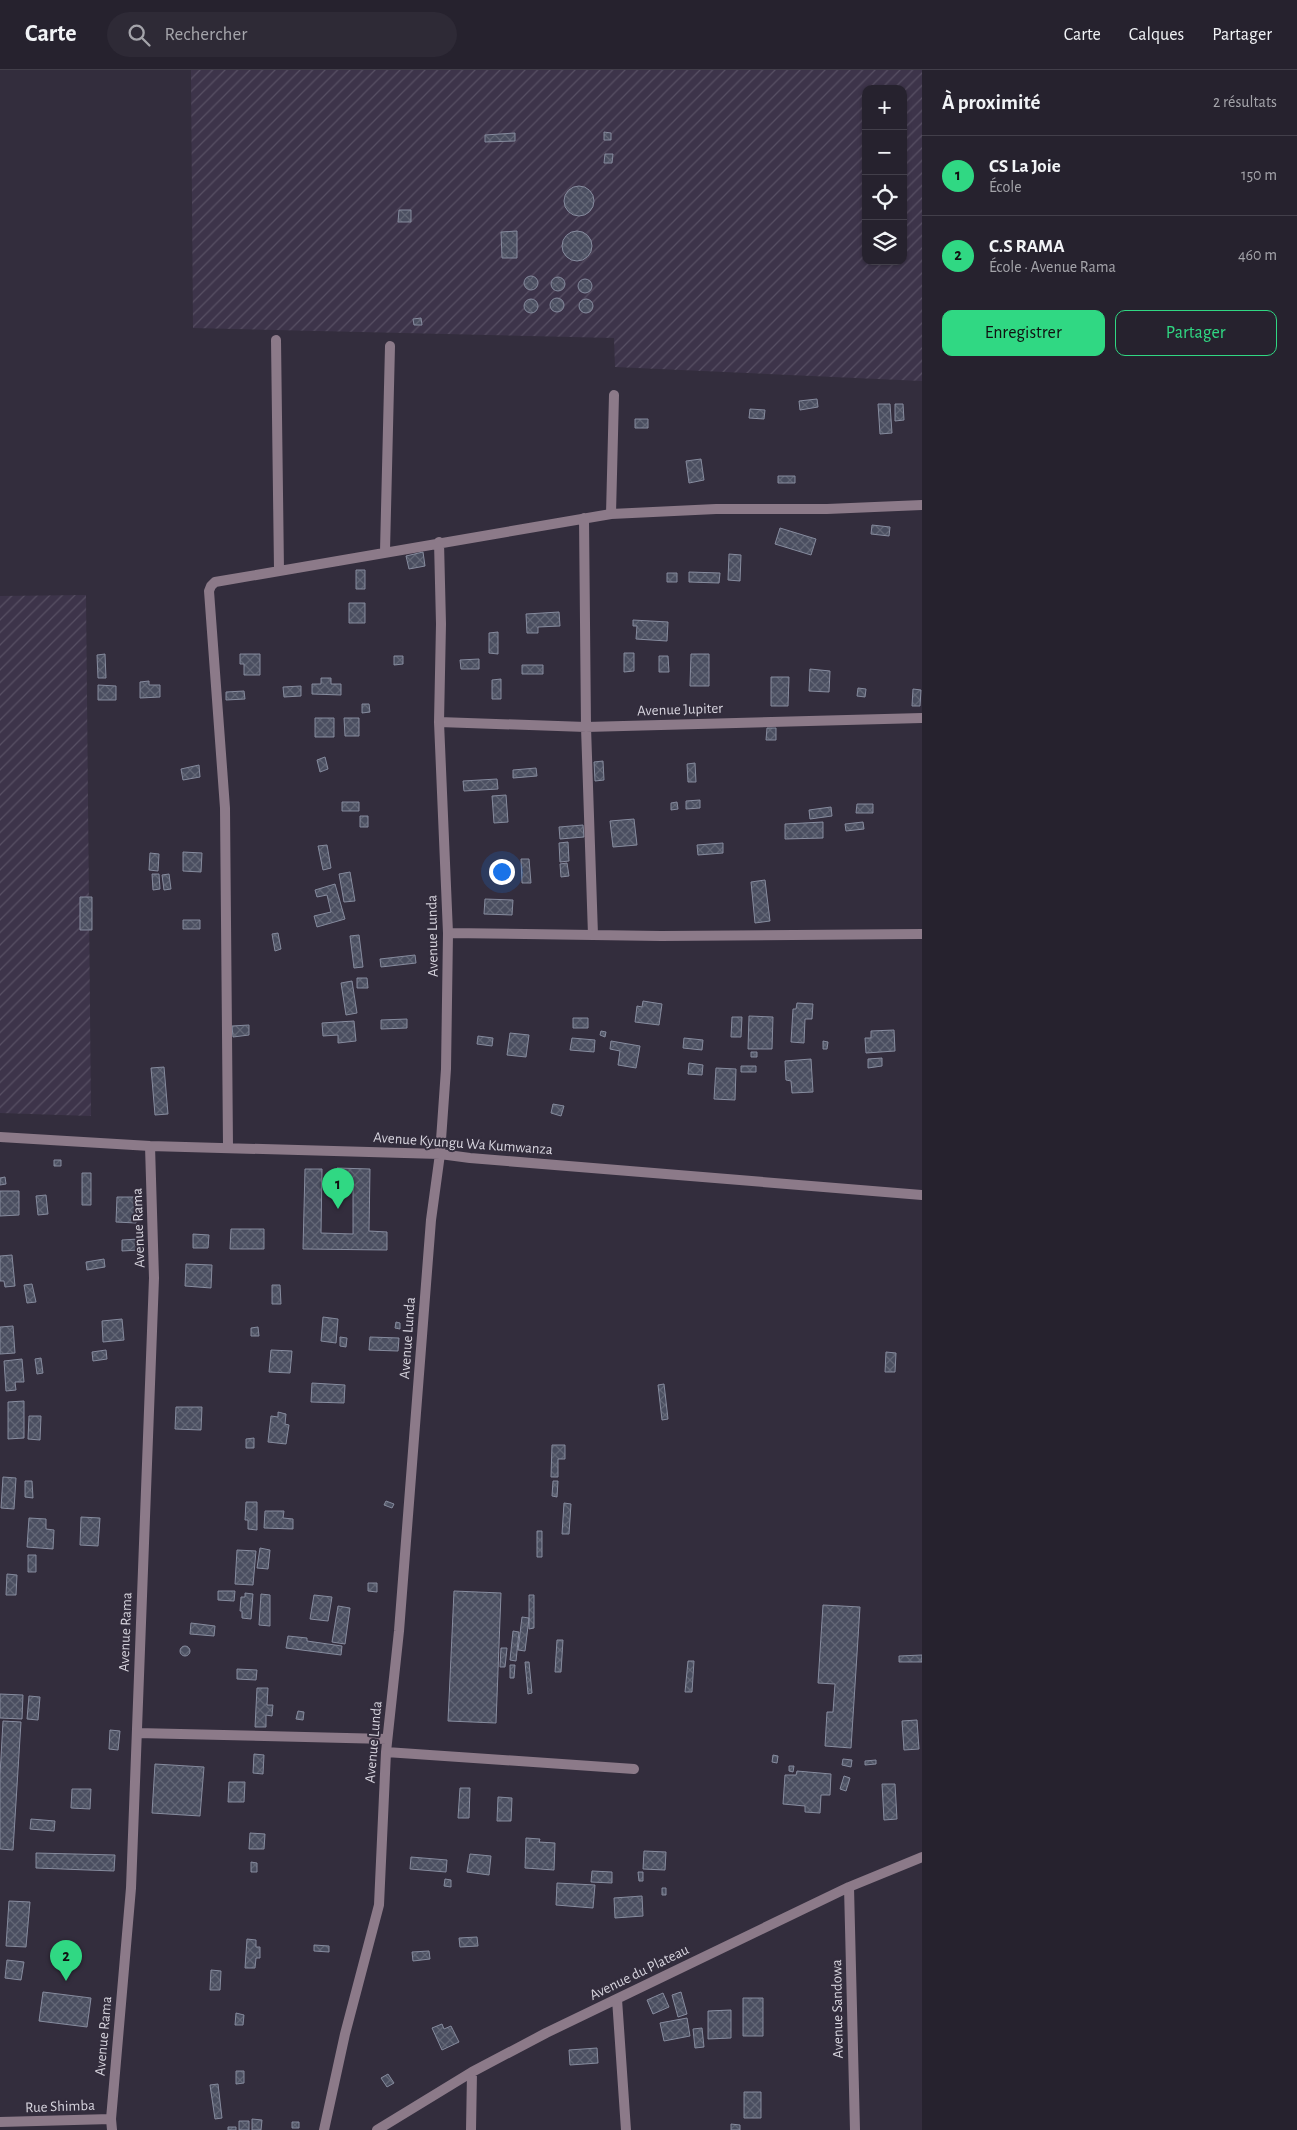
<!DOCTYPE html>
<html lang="fr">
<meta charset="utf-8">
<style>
:root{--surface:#26222e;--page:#2e2a36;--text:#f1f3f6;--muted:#a4a4aa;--line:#423f4a;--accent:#30d883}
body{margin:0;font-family:"Alegreya Sans",sans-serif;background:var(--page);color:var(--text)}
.controls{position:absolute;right:15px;top:15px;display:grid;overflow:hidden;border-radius:10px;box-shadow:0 1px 4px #0004}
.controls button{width:45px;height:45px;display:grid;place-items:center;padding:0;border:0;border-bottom:1px solid var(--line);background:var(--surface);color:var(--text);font:25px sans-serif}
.you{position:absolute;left:501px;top:801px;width:18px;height:18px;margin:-12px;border:4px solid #fff;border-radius:50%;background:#1a73e8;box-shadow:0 0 0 8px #1a73e833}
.badge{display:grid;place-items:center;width:32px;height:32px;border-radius:50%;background:var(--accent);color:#111;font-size:16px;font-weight:700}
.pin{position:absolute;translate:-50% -41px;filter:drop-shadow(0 1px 2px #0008)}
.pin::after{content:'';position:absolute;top:26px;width:18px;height:15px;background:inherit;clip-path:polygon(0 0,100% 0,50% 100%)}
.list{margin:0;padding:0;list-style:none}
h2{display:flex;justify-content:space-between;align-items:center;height:65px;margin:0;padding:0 20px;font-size:21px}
h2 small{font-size:16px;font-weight:400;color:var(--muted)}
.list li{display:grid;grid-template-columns:32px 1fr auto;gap:15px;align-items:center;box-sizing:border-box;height:80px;padding:0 20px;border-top:1px solid var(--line)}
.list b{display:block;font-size:19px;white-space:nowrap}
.list p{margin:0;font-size:16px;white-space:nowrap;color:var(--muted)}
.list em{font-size:16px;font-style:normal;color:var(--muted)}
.actions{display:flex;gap:10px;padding:15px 20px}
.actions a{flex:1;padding:11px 0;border:1px solid var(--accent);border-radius:10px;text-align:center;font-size:18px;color:var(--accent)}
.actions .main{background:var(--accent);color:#111}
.icon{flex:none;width:28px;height:28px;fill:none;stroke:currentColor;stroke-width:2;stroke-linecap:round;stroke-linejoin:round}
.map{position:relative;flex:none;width:922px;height:2060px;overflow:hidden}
header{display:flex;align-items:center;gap:30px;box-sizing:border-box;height:70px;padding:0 25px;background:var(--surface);border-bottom:1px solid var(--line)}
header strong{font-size:24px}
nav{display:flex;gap:28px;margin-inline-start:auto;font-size:18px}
.search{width:350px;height:45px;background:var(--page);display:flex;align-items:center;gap:12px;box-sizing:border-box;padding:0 18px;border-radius:28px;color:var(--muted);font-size:19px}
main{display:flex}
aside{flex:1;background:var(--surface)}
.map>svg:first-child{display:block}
.industrial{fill:url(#industrial-furrows);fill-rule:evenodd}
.building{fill:url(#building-cross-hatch);stroke:#868b9e}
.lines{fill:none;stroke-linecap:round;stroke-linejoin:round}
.street{stroke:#8c7a89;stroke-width:10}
.labels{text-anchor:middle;stroke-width:4;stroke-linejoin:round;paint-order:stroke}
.street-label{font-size:15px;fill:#d7d4de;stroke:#332d3d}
</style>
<header>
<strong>Carte</strong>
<div class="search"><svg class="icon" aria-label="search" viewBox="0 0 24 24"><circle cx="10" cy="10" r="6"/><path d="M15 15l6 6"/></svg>Rechercher</div>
<nav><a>Carte</a><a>Calques</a><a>Partager</a></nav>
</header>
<main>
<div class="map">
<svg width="922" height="2060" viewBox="0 0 922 2060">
<defs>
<pattern id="industrial-furrows" width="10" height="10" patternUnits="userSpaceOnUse" patternTransform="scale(1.25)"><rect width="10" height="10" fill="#3d344a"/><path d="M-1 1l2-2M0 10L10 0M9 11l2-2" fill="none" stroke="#585064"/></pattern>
<pattern id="building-cross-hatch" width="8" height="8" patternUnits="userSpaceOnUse" patternTransform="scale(1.25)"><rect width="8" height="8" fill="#4a4e60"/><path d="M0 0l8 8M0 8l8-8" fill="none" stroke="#636776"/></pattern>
</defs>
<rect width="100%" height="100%" fill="#332d3d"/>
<path class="industrial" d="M191 0H922V311L615 297 614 268 193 258ZM866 19H903V191H866Z
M86 525 91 1046 0 1043V526Z"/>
<path class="building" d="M604 62 611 63V70H604Z
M515 63V71L485 72V65Z
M605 84H613L612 93H604Z
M564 131a15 15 0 1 1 30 0a15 15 0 1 1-30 0Z
M399 140H411V152H398Z
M562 176a15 15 0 1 1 30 0a15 15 0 1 1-30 0Z
M517 161V188H502L501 162Z
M524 213a7 7 0 1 1 14 0a7 7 0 1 1-14 0Z
M551 214a7 7 0 1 1 14 0a7 7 0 1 1-14 0Z
M578 216a7 7 0 1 1 14 0a7 7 0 1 1-14 0Z
M550 235a7 7 0 1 1 14 0a7 7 0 1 1-14 0Z
M579 236a7 7 0 1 1 14 0a7 7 0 1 1-14 0Z
M524 236a7 7 0 1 1 14 0a7 7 0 1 1-14 0Z
M421 248 422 255H414L413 249Z
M817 329 818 337 800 340 799 331Z
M878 334H890L892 363 880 364Z
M895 334H903L904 350 895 351Z
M750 339 765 340 764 349 749 348Z
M635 349H648V358H635Z
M701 389 704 410 689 413 686 391Z
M778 406H795V413H778Z
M872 455 890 457 889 466 871 464Z
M780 458 816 469 811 485 775 474Z
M423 482 425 496 409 499 406 486Z
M729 484 741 485 740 511 728 510Z
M356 500H365V519H356Z
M689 502 720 503 719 513 689 512Z
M667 503H677V512H667Z
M349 533H365V553H349Z
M559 542 560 556 538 557V563H527L526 544Z
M633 550 668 552 667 571 636 569 637 556H633Z
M498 562V584L489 583V563Z
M624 583H634V601L624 602Z
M105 584 106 608H98L97 585Z
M240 584H260V605H244V594H240Z
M691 584H709V616H690Z
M394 586H403V594L394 595Z
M659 586H668L669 602H659Z
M479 589V599H461L460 590Z
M522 595H543V604H522Z
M810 599 830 601 829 622 809 621Z
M771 607H789L788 636H771Z
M321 608H331V614H341V625L312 624V614H321Z
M501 609V629H492V610Z
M149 611V615H160V627L140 628V612Z
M98 615 116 616V630H98Z
M301 616V626L284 627 283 617Z
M858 618 866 619 865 627 857 626Z
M913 619 921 620 920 636H912Z
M244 621 245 629 226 630V622Z
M362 634H369L370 642 362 643Z
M315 648H334V667H315Z
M344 648H359V666H345Z
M767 658H776V670H766Z
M325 687 328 699 320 702 317 690Z
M603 691 604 710 595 711 594 692Z
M695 693 696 712H688L687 694Z
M199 695 200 707 183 710 181 699Z
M536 698 537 706 513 708V700Z
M497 709 498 719 464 721 463 711Z
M506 725 508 752 494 753 492 726Z
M700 730V738L686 739V731Z
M342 732H359V741H342Z
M677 732 678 739 671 740V733Z
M857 734H873V743H856Z
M831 737 832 746 810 749 809 740Z
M360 746H368V757H360Z
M634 749 637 775 613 777 610 751Z
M823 752V768L785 769V754Z
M863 752 864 759 846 761 845 754Z
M583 755 584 767 560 769 559 757Z
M568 772 569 791 560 792 559 773Z
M723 773V783L698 785 697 775Z
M327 775 331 798 323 800 318 776Z
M183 782 202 783 201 802 183 801Z
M150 783 159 784 158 801 149 800Z
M521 789H529L531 813H522Z
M567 793 569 806 561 807 560 794Z
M350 802 355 831 344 832 339 804Z
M152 804H159L160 819 153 820Z
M169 804 171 819 164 820 162 805Z
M765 810 770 851 755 853 751 812Z
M335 814 345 849 317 857 314 846 331 842 327 825 317 827 315 820Z
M80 827H92V860H80Z
M485 829 513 830 512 845 484 844Z
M183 850H200V859H183Z
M278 863 281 879 275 881 272 864Z
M359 865 363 897 354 898 350 866Z
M415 885 416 893 381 897 380 889Z
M357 908H367L368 918H357Z
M352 911 357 943 346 945 341 913Z
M643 931 662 934 659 955 635 952 637 936 642 937Z
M797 933 813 934 812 949H805L804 973 791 972 793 939H796Z
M749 946 773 947 772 979H748Z
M732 947H742L741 967H731Z
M573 948H588V958H573Z
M407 949V958L381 959V950Z
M354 951 356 971 338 973V965L323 966 322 953Z
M249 955V965L233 967 232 956Z
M894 960 895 981 866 983 865 968H871V961Z
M601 961 606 962 605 967 600 965Z
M510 963 529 965 526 987 507 985Z
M478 966 493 968 492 976 477 974Z
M572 968 595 970 594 982 570 980Z
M684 968 703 970 702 980 683 978Z
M611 971 640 976 636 998 618 995 620 981 610 979Z
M823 971 828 972 827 979H823Z
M751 982H757V987H751Z
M882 988V996L868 998V989Z
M811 989 813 1022 792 1023 791 1011 786 1010 785 991Z
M689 993 703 995 702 1005 688 1004Z
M741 996H756V1002H741Z
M164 997 168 1044 155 1045 151 998Z
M716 998 736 999 735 1030 714 1029Z
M553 1034 564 1036 561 1046 551 1043Z
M54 1090H61V1096H54Z
M337 1098 370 1099 369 1161 387 1162V1180L303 1179 305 1099H322L321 1163 353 1164V1116H336Z
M82 1103H91V1135H82Z
M5 1107 6 1114 0 1115V1108Z
M0 1121H19V1145L0 1146Z
M46 1125 48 1144 38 1145 36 1126Z
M117 1127H136V1153L116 1152Z
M231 1159H264V1179H230Z
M193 1164 209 1165 208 1178H193Z
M139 1169 140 1180 122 1181V1170Z
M12 1185 15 1216 5 1217 4 1211H0V1186Z
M104 1189 105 1197 87 1200 86 1192Z
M186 1194 212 1195 211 1218 185 1216Z
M32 1214 36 1232 27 1233 24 1215Z
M272 1215H280L281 1234H272Z
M323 1247 338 1249 336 1273 321 1271Z
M122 1249 124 1270 103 1272 102 1251Z
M396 1252 400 1253V1259L395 1258Z
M13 1256 15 1283 0 1284V1257Z
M258 1257 259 1266H251V1258Z
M340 1267 347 1268 346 1277 340 1276Z
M370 1267 399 1268 398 1281 369 1280Z
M106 1280 107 1289 93 1291 92 1282Z
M271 1280 292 1281 290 1303 269 1302Z
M886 1282 896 1283 895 1302H885Z
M41 1288 43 1303 37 1304 35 1289Z
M22 1289 24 1312H15L16 1320 6 1321 4 1291Z
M312 1313 345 1315 344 1333 311 1332Z
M664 1314 668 1349 662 1350 658 1315Z
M24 1331V1368L8 1369V1332Z
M176 1337H202L201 1360 175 1359Z
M278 1342 286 1344 285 1354 289 1355 286 1374 268 1372 271 1346 278 1347Z
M29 1346H41L40 1370 28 1369Z
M254 1368V1378H246V1369Z
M552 1375H565V1389H558V1407H551Z
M3 1407 16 1408 14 1439 1 1438Z
M25 1411H32L33 1428 25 1427Z
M553 1411H558L557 1427 552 1426Z
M386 1431 394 1434 392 1438 384 1435Z
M246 1432H257V1460L248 1459V1450H245Z
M564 1433 571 1434 569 1464H562Z
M265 1441H284L283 1448 293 1449V1459L264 1458Z
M81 1447 100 1448 98 1476 80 1475Z
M29 1448 46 1449V1459L54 1460 53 1479 27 1477Z
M537 1461H542V1487H537Z
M260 1478 270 1480 268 1499 257 1498Z
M237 1480 256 1481 253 1515 235 1514Z
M28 1485H36V1502H28Z
M7 1504 17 1505 16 1525H6Z
M368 1513H377V1522L368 1521Z
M218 1521H235L234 1531 218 1530Z
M454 1521 501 1523 496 1653 448 1651Z
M245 1523 253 1524 251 1549 242 1548V1541H240L241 1527H245Z
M261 1524 270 1525V1556L259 1555Z
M314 1525 332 1527 328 1551 310 1549Z
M529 1525H534V1558L529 1559Z
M823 1535 860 1537 851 1678 825 1676 827 1642H833L835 1614 818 1613Z
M338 1536 350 1538 345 1574 332 1572Z
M522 1547 529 1548 525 1581 518 1580Z
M191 1553 215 1556 214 1566 190 1564Z
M513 1561 519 1562 516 1591 510 1590Z
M288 1566 307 1568V1571L342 1576 341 1585 286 1578Z
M557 1570H563L561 1602H555Z
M180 1581a5 5 0 1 1 10 0a5 5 0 1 1-10 0Z
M501 1578H507L505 1597H500Z
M922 1585V1592H899V1586Z
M688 1591H694L692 1622H685Z
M525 1592H529L532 1623 528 1624Z
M510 1595H515L514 1608H510Z
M237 1599 257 1600 256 1610 237 1609Z
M257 1618H268L267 1635H273L272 1646 266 1645V1657H255Z
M0 1624 23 1625 22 1649 0 1648Z
M29 1626 40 1627 38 1650 27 1649Z
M298 1641 304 1642 303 1650 296 1649Z
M917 1650 919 1679 904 1680 902 1651Z
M3 1651 21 1652 13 1780 0 1779V1705Z
M110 1660 120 1661 118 1680 109 1679Z
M254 1684 264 1685 263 1704 253 1703Z
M773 1685 778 1686 777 1693 772 1692Z
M843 1689 852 1690 851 1697 842 1695Z
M876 1690V1694L865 1695V1691Z
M155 1694 204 1697 200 1746 152 1743Z
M789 1696H794L793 1702 789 1701Z
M797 1701 831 1704 830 1725H821L820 1743 805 1742V1736L783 1734 785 1705H796Z
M844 1706 850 1708 846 1721 840 1719Z
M229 1712H245L244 1732H228Z
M882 1714H895L897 1749 884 1750Z
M460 1718H470L469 1748H458Z
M72 1719H91L90 1739 71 1738Z
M498 1727 512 1728 511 1751H497Z
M31 1749 55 1751 54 1761 30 1759Z
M250 1763 265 1764 264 1779H249Z
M526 1768 540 1769 539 1772 555 1773 554 1800 525 1798Z
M644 1781 666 1782 665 1800 643 1799Z
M36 1783 115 1785 114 1801 36 1798Z
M470 1784 491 1786 489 1805 467 1802Z
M411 1787 447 1790 446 1802 410 1799Z
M251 1792 257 1793V1802H251Z
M592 1801 612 1802V1813L591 1812Z
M638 1802H643V1811H639Z
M445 1809 451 1810V1817L444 1816Z
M557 1813 595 1815 593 1838 556 1835Z
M662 1818H666V1825H662Z
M642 1826 643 1846 615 1848 614 1828Z
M9 1831 30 1832 26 1877 6 1876Z
M477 1867 478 1876 460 1877 459 1868Z
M247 1869 256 1870V1877H260V1888H256L255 1898H245Z
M314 1875 329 1876V1882L314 1881Z
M429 1881 430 1889 413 1891 412 1882Z
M7 1890 24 1892 21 1910 5 1908Z
M211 1900 221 1901 220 1920H210Z
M43 1922 91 1928 87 1957 39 1951Z
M681 1922 687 1944 678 1947 672 1925Z
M663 1923 669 1937 653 1944 647 1930Z
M743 1928H763V1966H743Z
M731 1940V1968L708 1969V1941Z
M236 1943 244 1945 243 1955H235Z
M687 1948 690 1966 664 1971 660 1953Z
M442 1954 444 1959 451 1956 459 1972 442 1980 432 1958Z
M702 1958 704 1977 695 1978 693 1959Z
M597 1978 598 1993 570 1995 569 1980Z
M236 2001H244V2013L236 2014Z
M388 2004 394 2013 387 2017 381 2008Z
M218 2014 222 2048 215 2049 210 2015Z
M744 2022H761V2048H744Z
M252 2049 262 2050 261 2060H252Z
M239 2051H249V2060H239Z
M292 2052H299V2058H292Z
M731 2054 740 2055V2060H731Z
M228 2057H236V2060H228Z"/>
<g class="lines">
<path class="street" d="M276 270 279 500
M611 444 614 325
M584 448 586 657 593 865
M385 481 390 276
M439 652 586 657 922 648
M448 863 661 866 922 864
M0 1067 150 1076 440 1084 470 1088 922 1125
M228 1076 225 738 209 521 211 516 215 512 611 444 716 439H827L922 435
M137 1663 387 1669
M386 1682 634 1699
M849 1817 855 2060
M617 1929 626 2060
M111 2049 131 1818 154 1208 150 1076
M0 2052 111 2049 112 2060
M324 2060 345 1964 379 1835 386 1682 399 1561 431 1150 440 1084 446 999 448 863 439 652 441 554 439 472
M377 2060 472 2002 546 1963 849 1817 922 1787
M471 2060 472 2002"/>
</g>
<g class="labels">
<g class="street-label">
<text transform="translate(680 639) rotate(-2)" y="5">Avenue Jupiter</text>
<text transform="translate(432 866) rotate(-91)" y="5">Avenue Lunda</text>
<text transform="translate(463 1073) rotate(4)" y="5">Avenue Kyungu Wa Kumwanza</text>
<text transform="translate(138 1158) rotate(-92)" y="5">Avenue Rama</text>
<text transform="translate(407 1268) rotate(-86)" y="5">Avenue Lunda</text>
<text transform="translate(125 1562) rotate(-88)" y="5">Avenue Rama</text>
<text transform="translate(373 1672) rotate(-85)" y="5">Avenue Lunda</text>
<text transform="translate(639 1902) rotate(-26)" y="5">Avenue du Plateau</text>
<text transform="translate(837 1939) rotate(-91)" y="5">Avenue Sandowa</text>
<text transform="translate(103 1966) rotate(-85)" y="5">Avenue Rama</text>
<text transform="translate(60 2036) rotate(-2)" y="5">Rue Shimba</text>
</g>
</g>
</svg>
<div class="controls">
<button>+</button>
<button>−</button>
<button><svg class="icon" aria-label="locate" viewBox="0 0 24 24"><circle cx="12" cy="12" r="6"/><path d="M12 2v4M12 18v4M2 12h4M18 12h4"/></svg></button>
<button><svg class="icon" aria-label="layers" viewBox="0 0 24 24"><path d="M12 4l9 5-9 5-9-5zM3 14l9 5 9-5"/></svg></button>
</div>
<div class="you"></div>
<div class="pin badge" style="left:338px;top:1139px">1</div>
<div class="pin badge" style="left:66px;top:1911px">2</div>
</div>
<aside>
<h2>À proximité<small>2 résultats</small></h2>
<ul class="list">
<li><span class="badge">1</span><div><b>CS La Joie</b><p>École</p></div><em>150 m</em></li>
<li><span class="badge">2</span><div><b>C.S RAMA</b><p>École · Avenue Rama</p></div><em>460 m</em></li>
</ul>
<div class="actions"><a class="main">Enregistrer</a><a>Partager</a></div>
</aside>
</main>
